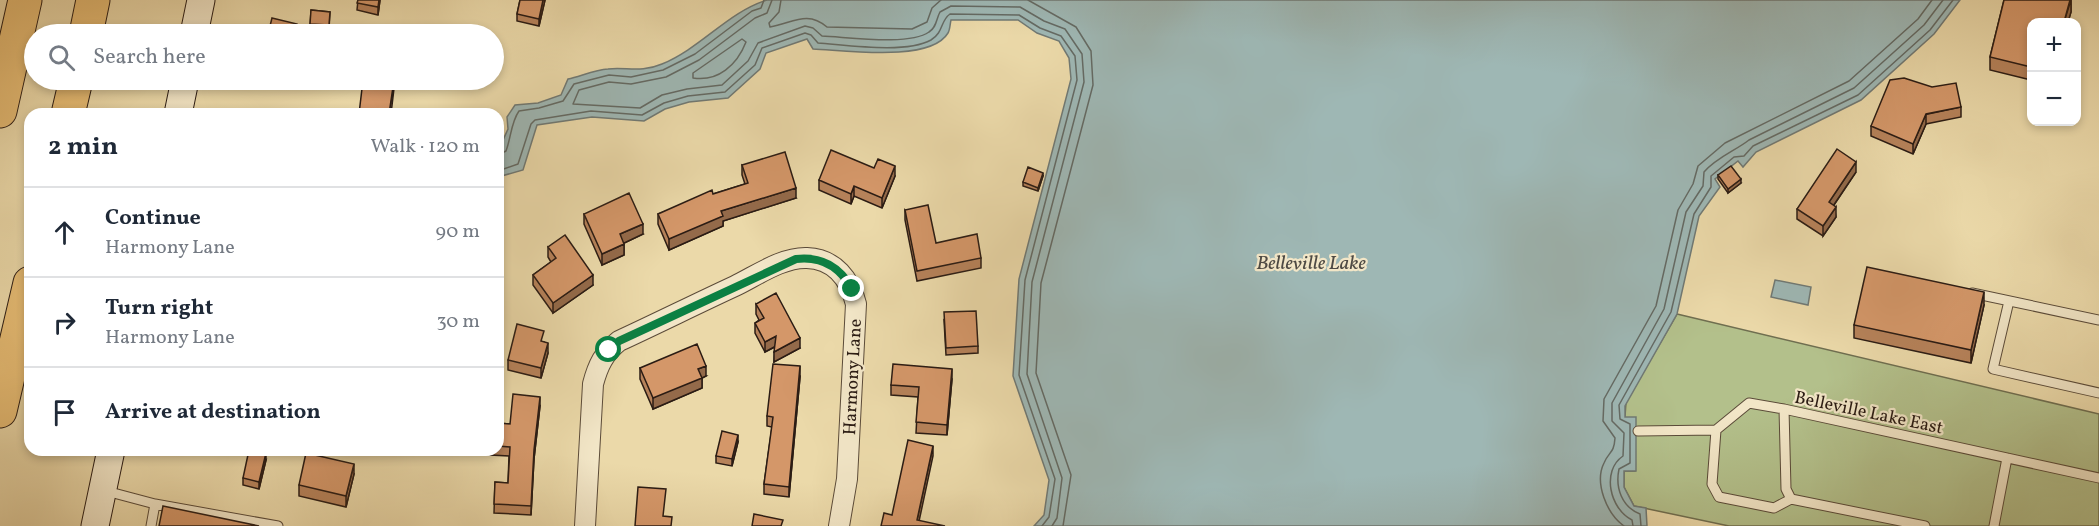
<!DOCTYPE html>
<meta charset="utf-8">
<style>
:root{--surface:#fff;--page:#f2f2f3;--text:#1f2937;--muted:#747a83;--line:#e0e1e3}
body{margin:0;font-family:Vollkorn,serif;background:var(--page);color:var(--text)}
.controls{position:absolute;right:18px;top:18px;display:grid;overflow:hidden;border-radius:12px;box-shadow:0 3px 9px #0003}
.controls button{width:54px;height:54px;display:grid;place-items:center;padding:0;border:0;border-bottom:2px solid var(--line);background:var(--surface);color:var(--text);font:30px sans-serif}
.stop{position:absolute;width:18px;height:18px;margin:-14px;border:4px solid #0b8043;border-radius:50%;background:#fff}
.stop.end{background:#0b8043;border-color:#fff;box-shadow:0 2px 6px #0008}
.list{margin:0;padding:0;list-style:none}
h2{display:flex;justify-content:space-between;align-items:center;height:78px;margin:0;padding:0 24px;font-size:26px}
h2 small{font-size:20px;font-weight:400;color:var(--muted)}
.list li{display:grid;grid-template-columns:39px 1fr auto;gap:18px;align-items:center;box-sizing:border-box;height:90px;padding:0 24px;border-top:2px solid var(--line)}
.list b{display:block;font-size:22px;white-space:nowrap}
.list p{margin:0;font-size:20px;white-space:nowrap;color:var(--muted)}
.list em{font-size:20px;font-style:normal;color:var(--muted)}
.icon{flex:none;width:33px;height:33px;fill:none;stroke:currentColor;stroke-width:2;stroke-linecap:round;stroke-linejoin:round}
.map{position:relative;flex:none;width:2099px;height:526px;overflow:hidden}
.search{position:absolute;background:var(--surface);box-shadow:0 3px 9px #0003;left:24px;top:24px;width:480px;height:66px;display:flex;align-items:center;gap:15px;box-sizing:border-box;padding:0 21px;border-radius:33px;color:var(--muted);font-size:22px}
.panel{position:absolute;background:var(--surface);box-shadow:0 3px 9px #0003;left:24px;top:108px;width:480px;height:348px;border-radius:18px}
.map>svg:first-child{display:block}
.green{fill:#b3c08b;stroke:#6f6e50;stroke-width:1.5}
.water{fill:#9eb7b4;stroke:#707974;stroke-width:1.5}
.lines{fill:none;stroke-linecap:round;stroke-linejoin:round}
.shore{stroke:#646a64;stroke-width:1.5}
.lane-casing{stroke:#5b4b39;stroke-width:11}
.street-casing{stroke:#5b4b39;stroke-width:22}
.secondary-casing{stroke:#2b1c14;stroke-width:29}
.highway-casing{stroke:#2b1c14;stroke-width:35}
.lane{stroke:#f2e6c7;stroke-width:9}
.street{stroke:#f2e6c7;stroke-width:20}
.secondary{stroke:#f2e6c7;stroke-width:27}
.highway{stroke:#e6bc74;stroke-width:33}
.wall{fill:#b6825a;stroke:#2b1c14;stroke-width:1.5}
.shaded-wall{fill:#946a4a;stroke:#2b1c14;stroke-width:1.5}
.building{fill:#d49769;stroke:#2b1c14;stroke-width:1.5}
.route{stroke:#0b8043;stroke-width:8}
.labels{text-anchor:middle;stroke-width:4.5;stroke-linejoin:round;paint-order:stroke}
.street-label{font-size:18px;fill:#2b1c14;stroke:#f2e6c7}
.water-label{font-size:20px;font-style:italic;fill:#4e4a44;stroke:#f2e6c7}
</style>
<div class="map">
<svg width="2099" height="526" viewBox="0 0 2099 526">
<rect width="100%" height="100%" fill="#ebd9a9"/>
<filter id="stains"><feTurbulence type="fractalNoise" baseFrequency=".00333" numOctaves="4"/><feColorMatrix values="0 0 0 0 .2 0 0 0 0 .09 0 0 0 0 .02 0 0 0 .5 -.17"/></filter>
<radialGradient id="worn" r=".72"><stop offset=".6" stop-color="#630" stop-opacity="0"/><stop offset="1" stop-color="#630" stop-opacity=".3"/></radialGradient>
<path class="green" d="M1677 314 2099 414V526H1729L1634 506 1624 487V471H1635L1625 417 1626 402Z"/>
<path class="water" d="M767 0H1960L1934 34 1861 100 1756 152 1743 167 1738 161 1715 179 1720 187 1699 216 1677 314 1625 406V417H1636V471H1624V487L1634 506 1646 508 1647 526H1034L1044 515 1049 480 1013 376 1019 279 1071 79 1069 58 1059 41 1037 33 1018 20H951C950 24 950 30 948 33 930 63 843 50 813 49L807 39 766 53 760 69 728 98 689 102 665 109 644 121 592 117 537 125 523 170 498 177V151L508 129 507 117 515 105 538 103 561 95 568 79C581 76 595 70 608 69 627 67 641 73 662 64 701 48 728 12 767 0Z
M1775 280 1811 287 1808 305 1771 297Z"/>
<g class="lines">
<path class="shore" d="M772 0 767 13 755 18 699 60 666 77 631 84 609 82 579 90 573 104 640 108 662 95 687 89 722 85 748 61 758 43 805 26 813 28 822 36C848 37 909 46 929 32 937 27 936 19 940 12L951 6 1020 7 1044 21 1065 29 1082 54 1084 82 1032 282 1027 374 1062 478 1057 518 1052 526
M781 0 779 12 769 23 770 27C793 23 807 10 827 27L912 29 927 22 932 8 941 0
M1028 0 1076 27 1091 51 1093 85 1041 283 1036 373 1071 475 1063 526
M742 39 746 42C737 65 718 82 693 78V73Z
M498 155 506 151C511 138 511 122 519 111L539 108 563 101 574 84 609 75 631 77 663 70 695 54 752 11 761 8 764 0
M498 171 518 164 531 124 535 120 591 111 642 115 664 103 688 96 725 92 755 65 762 48 805 33 811 35 818 43C847 45 906 54 931 40 944 32 940 21 950 14L1019 15 1040 28 1061 36 1075 56 1077 80 1025 280 1019 375 1055 479 1049 517 1042 526
M1624 526C1607 514 1594 483 1604 463 1609 451 1614 454 1615 438L1603 421 1604 399 1656 306 1678 210 1693 184 1698 166 1725 143 1849 81 1918 19 1932 0
M1633 526 1632 520C1610 509 1601 471 1623 456L1624 433 1612 421V403L1664 309 1686 212 1703 186 1704 172C1717 157 1735 151 1749 140L1854 88 1924 25 1943 0
M1641 526 1640 514C1622 507 1615 488 1619 469L1630 463V424L1620 419 1619 405 1671 312 1694 214 1711 187V176L1734 157 1744 156 1753 146 1858 95 1930 30 1953 0"/>
<defs>
<path id="lane" d="M1972 293 2099 320
M2009 301 1993 369 2099 393
M1784 409 1749 403 1716 430 1712 484 1719 497 1774 508 1791 499
M1638 431 1716 430
M106 491 155 504 151 526
M155 504 278 526
M1925 526 1791 499 1786 489 1784 409 2099 478
M1994 526 2007 458"/>
<path id="street" d="M585 526 593 384C598 365 604 353 619 341 658 323 696 304 735 286 756 276 782 257 807 258 835 259 850 280 856 304L847 479 839 526"/>
<path id="secondary" d="M194 34 201 0
M178 114 185 80
M95 526 111 450"/>
<path id="highway" d="M86 34 93 0
M0 111 25 0
M68 114 76 80
M0 411 30 283"/>
</defs>
<use href="#lane" class="lane-casing"/>
<use href="#street" class="street-casing"/>
<use href="#secondary" class="secondary-casing"/>
<use href="#highway" class="highway-casing"/>
<use href="#lane" class="lane"/>
<use href="#street" class="street"/>
<use href="#secondary" class="secondary"/>
<use href="#highway" class="highway"/>
</g>
<path class="wall" d="M358 0H380L378 15 357 10Z
M520 0H545L539 26 517 21V14Z
M2004 0H2071V12L2068 22H2031V80L1990 70V57Z
M311 10 330 12 329 29 310 27Z
M1961 107V117L1926 124 1913 154 1871 136V126Z
M742 165 796 198 723 221V226L669 250 658 224V214L713 194 745 184 742 175Z
M1856 172 1834 205 1836 217 1823 236 1797 219V209Z
M1718 175 1741 183 1728 193 1718 179Z
M895 176 882 208 854 196 851 204 819 190V180Z
M1043 176 1038 191 1023 186V182Z
M905 210 936 243 981 258V268L917 281 905 220Z
M584 214 643 234 624 243V255L602 265 584 224Z
M548 247 593 285 553 313 533 285V275L551 262 548 257Z
M756 304 800 348 774 362 775 347 765 352 755 333V323L759 320 756 314Z
M1984 305 1971 363 1854 338V325Z
M944 320 978 346V353L946 355Z
M544 342 548 353 541 378 508 370V360Z
M640 368 706 376 702 378V388L653 409 640 379Z
M800 377 789 497 764 494V484L772 427 767 426V416Z
M952 379 947 435 916 433 918 397 891 395V385Z
M540 406 534 459 531 515 494 513 495 482 508 483 509 456 490 455V450H498V423L510 424Z
M738 442 732 466 716 463V456Z
M266 460 259 489 243 485V478Z
M354 474 346 507 299 496V485Z"/>
<path class="shaded-wall" d="M379 0H380L378 15V7Z
M543 0H545L539 26V19Z
M2071 0V12L2068 22H2064Z
M394 80H395L391 114H389Z
M1926 114V124L1913 154V144Z
M1856 162V172L1829 212V202Z
M895 166V176L882 208V198Z
M1043 173V176L1038 191V188Z
M1741 179V183L1728 193V189Z
M854 186V196L851 204V194Z
M796 188V198L723 221V226L669 250V239L721 211Z
M1836 207V217L1823 236V226Z
M643 224V234L620 245V234Z
M624 244V255L602 265V254Z
M593 275V285L553 313V303Z
M1984 292V305L1971 363V350Z
M776 336V346L765 352V342Z
M800 338V348L774 362V352Z
M548 343V353L541 378V368Z
M706 366V376L702 378V388L653 409V398L698 369Z
M800 366V377L789 497V487Z
M952 369V379L947 435V425Z
M540 397V406L534 459 531 515 534 450Z
M738 435V442L732 466V459Z
M933 446V456L918 526 917 520Z
M266 453V460L259 489V482Z
M354 464V474L346 507V496Z"/>
<path class="building" d="M358 0H379L378 7 357 3Z
M520 0H543L539 19 517 14Z
M2004 0H2070L2064 22H2031V67L1990 57Z
M311 10 330 12 329 25 310 24Z
M272 18 297 24 295 34H268Z
M1904 78 1932 87 1956 83 1961 107 1926 114 1913 144 1871 126 1890 80Z
M363 80H394L389 114H359Z
M1837 149 1856 162 1829 202 1836 207 1823 226 1797 209Z
M831 150 874 168 878 159 895 166 882 198 854 186 851 194 819 180Z
M785 152 796 188 721 211 723 216 669 239 658 214 712 190 713 194 748 183 742 165Z
M1731 166 1741 179 1728 189 1718 175Z
M1028 167 1043 173 1038 188 1023 182Z
M629 193 643 224 620 234 624 244 602 254 584 214Z
M928 205 936 243 977 234 981 258 917 271 905 210Z
M565 235 593 275 553 303 533 275 556 258 548 247Z
M1867 267 1984 292 1971 350 1854 325Z
M776 293 800 338 774 352 776 336 765 342 755 323 764 318 756 304Z
M976 311 978 346 946 348 944 312Z
M517 324 544 331 541 341 548 343 541 368 508 360Z
M697 344 706 366 698 369 702 378 653 398 640 368Z
M773 364 800 366 789 487 764 484 773 417 767 416Z
M893 364 952 369 947 425 916 422 919 387 891 385Z
M513 394 540 397 534 450 531 506 494 504 495 482 508 483 510 447 498 446V423L510 424Z
M722 431 738 435 732 459 716 456Z
M908 440 933 446 917 520 945 526H881L884 513 892 515Z
M249 450H254L266 453 259 482 243 478Z
M306 453 354 464 346 496 299 485Z
M638 487 666 489 663 516 672 517 671 526H635Z
M163 506 259 526H159Z
M754 514 783 520 781 526H752Z"/>
<g class="lines">
<path class="route" d="M609 350 619 341 796 259C821 256 840 267 852 289"/>
</g>
<g class="labels">
<g class="street-label">
<text transform="translate(852 377) rotate(-87)" y="6">Harmony Lane</text>
<text transform="translate(1869 412) rotate(12)" y="6">Belleville Lake East</text>
</g>
<g class="water-label">
<text x="1311" y="269">Belleville Lake</text>
</g>
</g>
<rect width="100%" height="100%" filter="url(#stains)"/>
<rect width="100%" height="100%" fill="url(#worn)"/>
</svg>
<div class="controls">
<button>+</button>
<button>−</button>
</div>
<div class="stop" style="left:609px;top:350px"></div>
<div class="stop end" style="left:852px;top:289px"></div>
<div class="search"><svg class="icon" aria-label="search" viewBox="0 0 24 24"><circle cx="10" cy="10" r="6"/><path d="M15 15l6 6"/></svg>Search here</div>
<section class="panel">
<h2>2 min<small>Walk · 120 m</small></h2>
<ul class="list">
<li><svg class="icon" aria-label="ahead" viewBox="0 0 24 24"><path d="M12 20V5M6 11l6-6 6 6"/></svg><div><b>Continue</b><p>Harmony Lane</p></div><em>90 m</em></li>
<li><svg class="icon" aria-label="right" viewBox="0 0 24 24"><path d="M7 20v-9h11M14 6l5 5-5 5"/></svg><div><b>Turn right</b><p>Harmony Lane</p></div><em>30 m</em></li>
<li><svg class="icon" aria-label="arrive" viewBox="0 0 24 24"><path d="M6 21V4h12l-3 4 3 4H6"/></svg><div><b>Arrive at destination</b></div></li>
</ul>
</section>
</div>
